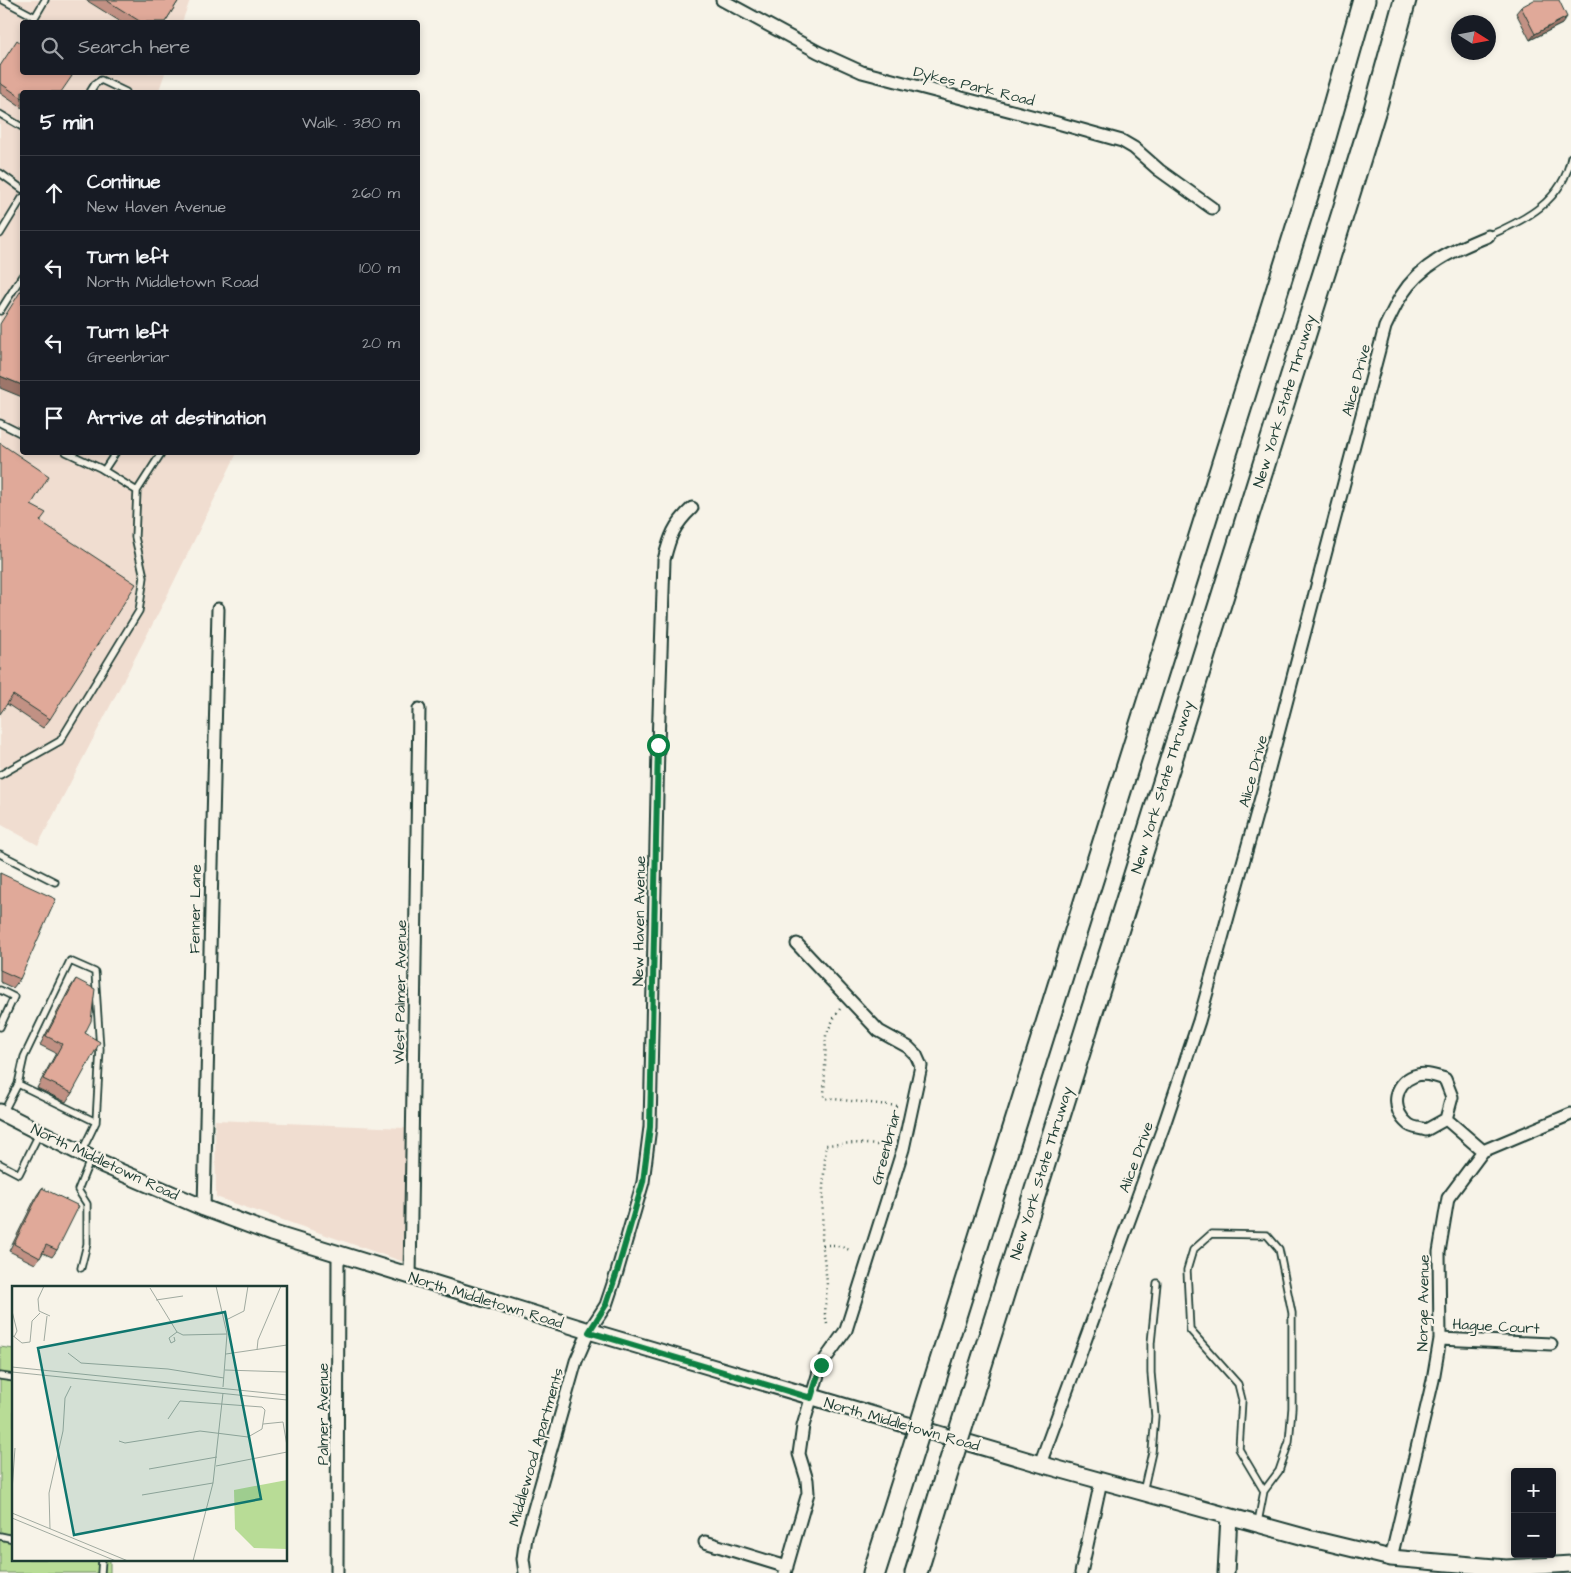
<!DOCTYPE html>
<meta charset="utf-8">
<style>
:root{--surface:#171b24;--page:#242831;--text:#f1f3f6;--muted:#9ea1a6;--line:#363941}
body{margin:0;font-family:"Architects Daughter",sans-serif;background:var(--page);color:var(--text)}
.controls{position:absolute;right:15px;bottom:15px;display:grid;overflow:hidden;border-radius:5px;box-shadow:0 2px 8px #0003}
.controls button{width:45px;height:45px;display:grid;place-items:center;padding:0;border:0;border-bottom:1px solid var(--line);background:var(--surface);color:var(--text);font:25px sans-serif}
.compass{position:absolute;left:1451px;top:15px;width:45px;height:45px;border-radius:50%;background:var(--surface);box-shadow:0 2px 8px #0003;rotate:101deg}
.stop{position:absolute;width:15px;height:15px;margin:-11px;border:4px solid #0b8043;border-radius:50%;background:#fff}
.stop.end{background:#0b8043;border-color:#fff;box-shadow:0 1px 5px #0008}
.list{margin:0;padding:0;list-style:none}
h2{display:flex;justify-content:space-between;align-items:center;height:65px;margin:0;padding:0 20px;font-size:21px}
h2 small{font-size:16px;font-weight:400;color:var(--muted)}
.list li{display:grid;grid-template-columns:32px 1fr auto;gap:15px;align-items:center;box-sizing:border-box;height:75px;padding:0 20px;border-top:1px solid var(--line)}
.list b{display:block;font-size:19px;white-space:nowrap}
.list p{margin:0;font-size:16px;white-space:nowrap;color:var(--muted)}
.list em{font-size:16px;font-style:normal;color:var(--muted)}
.icon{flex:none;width:28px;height:28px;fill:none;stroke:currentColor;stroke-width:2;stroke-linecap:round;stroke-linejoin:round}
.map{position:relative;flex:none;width:1571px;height:1573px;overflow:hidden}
.search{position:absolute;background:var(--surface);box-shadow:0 2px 8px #0003;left:20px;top:20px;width:400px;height:55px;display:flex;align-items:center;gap:12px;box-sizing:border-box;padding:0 18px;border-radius:5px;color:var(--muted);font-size:19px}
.panel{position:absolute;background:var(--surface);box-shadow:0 2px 8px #0003;left:20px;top:90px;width:400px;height:365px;border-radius:5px}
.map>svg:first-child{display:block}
.built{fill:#f0ddd0}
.green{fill:#b8dc96;stroke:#6c8c65}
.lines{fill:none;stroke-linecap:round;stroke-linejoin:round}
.service-casing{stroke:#1f3d34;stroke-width:9}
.minor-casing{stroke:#1f3d34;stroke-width:15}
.tertiary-casing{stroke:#1f3d34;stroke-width:19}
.motorway-casing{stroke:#1f3d34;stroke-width:25}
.path{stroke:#1f3d34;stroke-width:2.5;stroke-dasharray:1 4;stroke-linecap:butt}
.service{stroke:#f7f3e8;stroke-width:5.5}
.minor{stroke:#f7f3e8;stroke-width:11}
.tertiary{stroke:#f7f3e8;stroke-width:15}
.motorway{stroke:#f7f3e8;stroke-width:21}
.motorway-bridge-casing{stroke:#1f3d34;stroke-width:25;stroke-linecap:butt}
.motorway-bridge{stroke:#f7f3e8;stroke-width:21}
.wall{fill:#c19184;stroke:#1f3d34}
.shaded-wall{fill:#9d766b;stroke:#1f3d34}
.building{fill:#e0a999;stroke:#1f3d34}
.route{stroke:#0b8043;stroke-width:6}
.labels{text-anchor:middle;stroke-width:4.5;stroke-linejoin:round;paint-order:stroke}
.street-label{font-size:15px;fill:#1f3d34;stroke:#f7f3e8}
.inset-road{fill:none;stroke:#a1aaa0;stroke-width:1}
.view{fill:#0f766e;fill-opacity:0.15;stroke:#0f766e;stroke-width:2.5}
.inset-edge{fill:none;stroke:#1f3d34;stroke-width:2.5}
</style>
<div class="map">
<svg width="1571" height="1573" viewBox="0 0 1571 1573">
<rect width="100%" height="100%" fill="#f7f3e8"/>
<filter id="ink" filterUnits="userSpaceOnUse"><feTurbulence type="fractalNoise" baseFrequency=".02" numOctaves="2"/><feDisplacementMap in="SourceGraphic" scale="10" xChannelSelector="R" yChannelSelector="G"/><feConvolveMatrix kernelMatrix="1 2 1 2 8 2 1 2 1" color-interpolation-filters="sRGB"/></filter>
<g filter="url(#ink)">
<path class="built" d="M0 0H190L182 22H22V72L165 73 159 90 162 92H22V452L237 453 163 604 38 845 0 824Z
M215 1120 405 1128 404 1262 216 1197Z"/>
<path class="green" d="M0 1347 14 1349V1559H110V1573H0Z"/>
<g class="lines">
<defs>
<path id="service" d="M3 0 35 17 45 0
M90 92 95 84 101 80 126 92
M0 114 22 127
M0 173 22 189
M0 234 22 198
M1488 236C1525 220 1563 201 1571 157
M0 311 22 276
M0 423 22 434
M104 470 116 452
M137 491 162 452
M0 775 60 741 139 611 144 577 135 537 137 491 100 468 66 452
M0 854 55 882
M0 990 14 997 0 1027
M18 1084 24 1057 70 961 95 972 100 1049 96 1122
M3 1113 18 1084 96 1122 81 1153
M0 1164 19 1174 40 1132
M81 1268 87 1244V1204L78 1190 90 1160
M0 1376 14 1378
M1143 1492 1152 1452 1155 1416 1151 1373V1343L1157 1283
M1258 1522 1264 1491 1279 1471 1289 1442 1292 1408V1313L1279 1249 1267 1235 1211 1234 1193 1250 1187 1270 1190 1330 1238 1384 1242 1400 1239 1449 1264 1491
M0 1536 14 1539
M101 1573 102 1559"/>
<path id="minor" d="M722 0 818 52 862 72 1054 122 1122 141 1134 148 1159 170 1212 208
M1446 1119 1426 1130C1420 1128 1412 1128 1408 1124 1391 1110 1393 1084 1414 1076 1425 1072 1435 1076 1445 1079L1452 1097 1446 1119 1483 1151
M204 1208 218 609
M410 1277 419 709
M1440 1339 1551 1344
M1040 1464 1164 1125 1199 1021 1264 787 1385 327C1390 317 1395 306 1401 296 1421 264 1454 250 1488 236
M705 1542 787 1567
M1391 1558 1433 1380 1440 1339 1439 1252 1448 1198 1483 1151 1571 1114
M337 1573 338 1254
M525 1573 523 1559 526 1537 576 1361 589 1331 606 1305 617 1272 643 1182 650 1127 658 745 664 560C670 536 674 525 692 508
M785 1573 808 1493 807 1480 799 1454 803 1426 821 1365 846 1330 903 1149 921 1066 916 1055 908 1047 879 1031 797 944
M1081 1573 1101 1481"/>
<path id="tertiary" d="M0 1112 104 1165 204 1208 271 1233 589 1331 1040 1464 1308 1538 1391 1558 1506 1568 1571 1564
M1226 1573 1229 1516"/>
<path id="motorway" d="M934 1383 1321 151 1364 0
M972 1393 1342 216 1375 109 1405 0
M874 1573 907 1469
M916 1573 945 1479"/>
</defs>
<use href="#service" class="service-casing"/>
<use href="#minor" class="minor-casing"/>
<use href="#tertiary" class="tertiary-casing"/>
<use href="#motorway" class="motorway-casing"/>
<path class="path" d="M840 1009 834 1018 826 1035 824 1098 898 1106
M823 1245H835L850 1250
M827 1324 825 1314 827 1282 822 1242 823 1187 826 1145 854 1143 889 1146"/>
<use href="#service" class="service"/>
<use href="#minor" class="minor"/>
<use href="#tertiary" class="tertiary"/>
<use href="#motorway" class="motorway"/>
<defs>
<path id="motorway-bridge" d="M907 1469 934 1383
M945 1479 972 1393"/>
</defs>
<use href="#motorway-bridge" class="motorway-bridge-casing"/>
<use href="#motorway-bridge" class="motorway-bridge"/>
</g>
<path class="wall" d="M86 0H179L165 22H121Z
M1521 7 1562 24 1530 40 1516 13Z
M0 65 22 92V108L0 93Z
M31 505 40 521 50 719 43 728 7 704Z
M0 873 20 979 13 988 0 982Z
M76 979 85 1033 72 1093 66 1102 37 1088 56 1053 40 1045 70 988Z
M42 1188 57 1250 52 1257 43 1253 35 1264 9 1251 37 1195Z"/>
<path class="shaded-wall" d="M1567 17 1562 24 1530 40 1535 34Z
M0 376 22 385V397L0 388Z"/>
<path class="building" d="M106 0H179L165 22H141Z
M1534 0H1559L1567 17 1535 34 1521 7Z
M17 40 22 44V72H67L72 76 61 92H22V98L0 83V66Z
M22 289V385L0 376V324Z
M0 443 49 476 31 505 46 513 40 521 136 584 50 719 13 695 0 714Z
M0 873 56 899 20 979 0 970Z
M76 979 95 989 91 1021 85 1033 100 1042 72 1093 43 1079 62 1044 46 1036Z
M42 1188 79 1206 57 1250 46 1245 40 1258 14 1244Z"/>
</g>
<g class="lines" filter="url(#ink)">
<path class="route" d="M658 745 650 1127 643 1182 617 1272 606 1305 589 1332 811 1398 821 1365"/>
</g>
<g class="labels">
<g class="street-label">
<text transform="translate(974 86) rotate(14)" y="5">Dykes Park Road</text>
<text transform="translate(1356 380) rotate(-75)" y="5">Alice Drive</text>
<text transform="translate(1284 401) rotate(-73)" y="5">New York State Thruway</text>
<text transform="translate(1253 771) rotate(-75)" y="5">Alice Drive</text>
<text transform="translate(1162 787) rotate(-73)" y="5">New York State Thruway</text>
<text transform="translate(195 909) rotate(-89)" y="5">Fenner Lane</text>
<text transform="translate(639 921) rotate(-89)" y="5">New Haven Avenue</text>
<text transform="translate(400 992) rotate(-89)" y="5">West Palmer Avenue</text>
<text transform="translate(886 1147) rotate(-75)" y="5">Greenbriar</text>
<text transform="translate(1136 1157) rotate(-70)" y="5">Alice Drive</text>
<text transform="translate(105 1162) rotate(25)" y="5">North Middletown Road</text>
<text transform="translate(1041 1173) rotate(-73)" y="5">New York State Thruway</text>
<text transform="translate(486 1300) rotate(17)" y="5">North Middletown Road</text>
<text transform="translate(1423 1303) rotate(-89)" y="5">Norge Avenue</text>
<text transform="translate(1496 1326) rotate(3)" y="5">Hague Court</text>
<text transform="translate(323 1414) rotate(-90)" y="5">Palmer Avenue</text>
<text transform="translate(902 1424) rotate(16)" y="5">North Middletown Road</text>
<text transform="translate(536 1447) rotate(-74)" y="5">Middlewood Apartments</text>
</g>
</g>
<g transform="translate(12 1286)">
<rect width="275" height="275" fill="#f7f3e8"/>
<path d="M275 194V263L242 262 223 243 222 204Z" fill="#b8dc96"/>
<path class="inset-road" d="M32 0 26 13 27 25 38 30M204 0 215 48 211 101M138 2 165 46 171 49 215 48M144 14 171 10M0 25 5 45 2 51M214 34 232 25 236 0M0 49 10 57 18 56 20 35 28 27M162 51 163 55 159 57 157 52 165 46M32 55 35 30M245 64 246 54 269 0M56 67 69 77 156 83 212 92M214 68 275 59M0 81 275 109M213 84 275 86M0 86 275 114M251 138 271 136 275 160M107 155 113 157 188 145 236 151 250 143 253 124 250 121 168 115 156 133M204 180 275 166M137 183 205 171M0 205 3 162M130 209 201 197M0 227 116 275M0 232 104 275M38 243 37 207 51 145 53 112 59 100M181 275 201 197 211 107"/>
<path class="view" d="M213 26 249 213 62 249 26 62Z"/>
<rect width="275" height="275" class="inset-edge"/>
</g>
</svg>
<div class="controls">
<button>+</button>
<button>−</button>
</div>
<svg class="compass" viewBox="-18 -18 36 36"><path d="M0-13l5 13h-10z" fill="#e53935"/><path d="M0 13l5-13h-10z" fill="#9ea1a6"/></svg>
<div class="stop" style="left:658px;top:745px"></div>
<div class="stop end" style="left:821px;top:1365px"></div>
<div class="search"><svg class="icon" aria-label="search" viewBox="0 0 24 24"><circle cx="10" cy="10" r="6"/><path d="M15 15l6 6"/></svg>Search here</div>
<section class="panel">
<h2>5 min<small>Walk · 380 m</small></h2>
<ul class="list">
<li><svg class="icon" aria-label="ahead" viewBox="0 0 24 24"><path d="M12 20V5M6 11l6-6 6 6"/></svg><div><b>Continue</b><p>New Haven Avenue</p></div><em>260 m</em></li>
<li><svg class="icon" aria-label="left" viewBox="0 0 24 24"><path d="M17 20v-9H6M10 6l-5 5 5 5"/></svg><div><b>Turn left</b><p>North Middletown Road</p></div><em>100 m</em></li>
<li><svg class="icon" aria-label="left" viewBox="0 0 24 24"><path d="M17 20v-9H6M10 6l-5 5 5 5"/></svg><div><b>Turn left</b><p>Greenbriar</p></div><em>20 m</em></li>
<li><svg class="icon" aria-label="arrive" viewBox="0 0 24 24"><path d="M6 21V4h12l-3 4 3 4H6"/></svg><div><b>Arrive at destination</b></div></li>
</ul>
</section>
</div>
